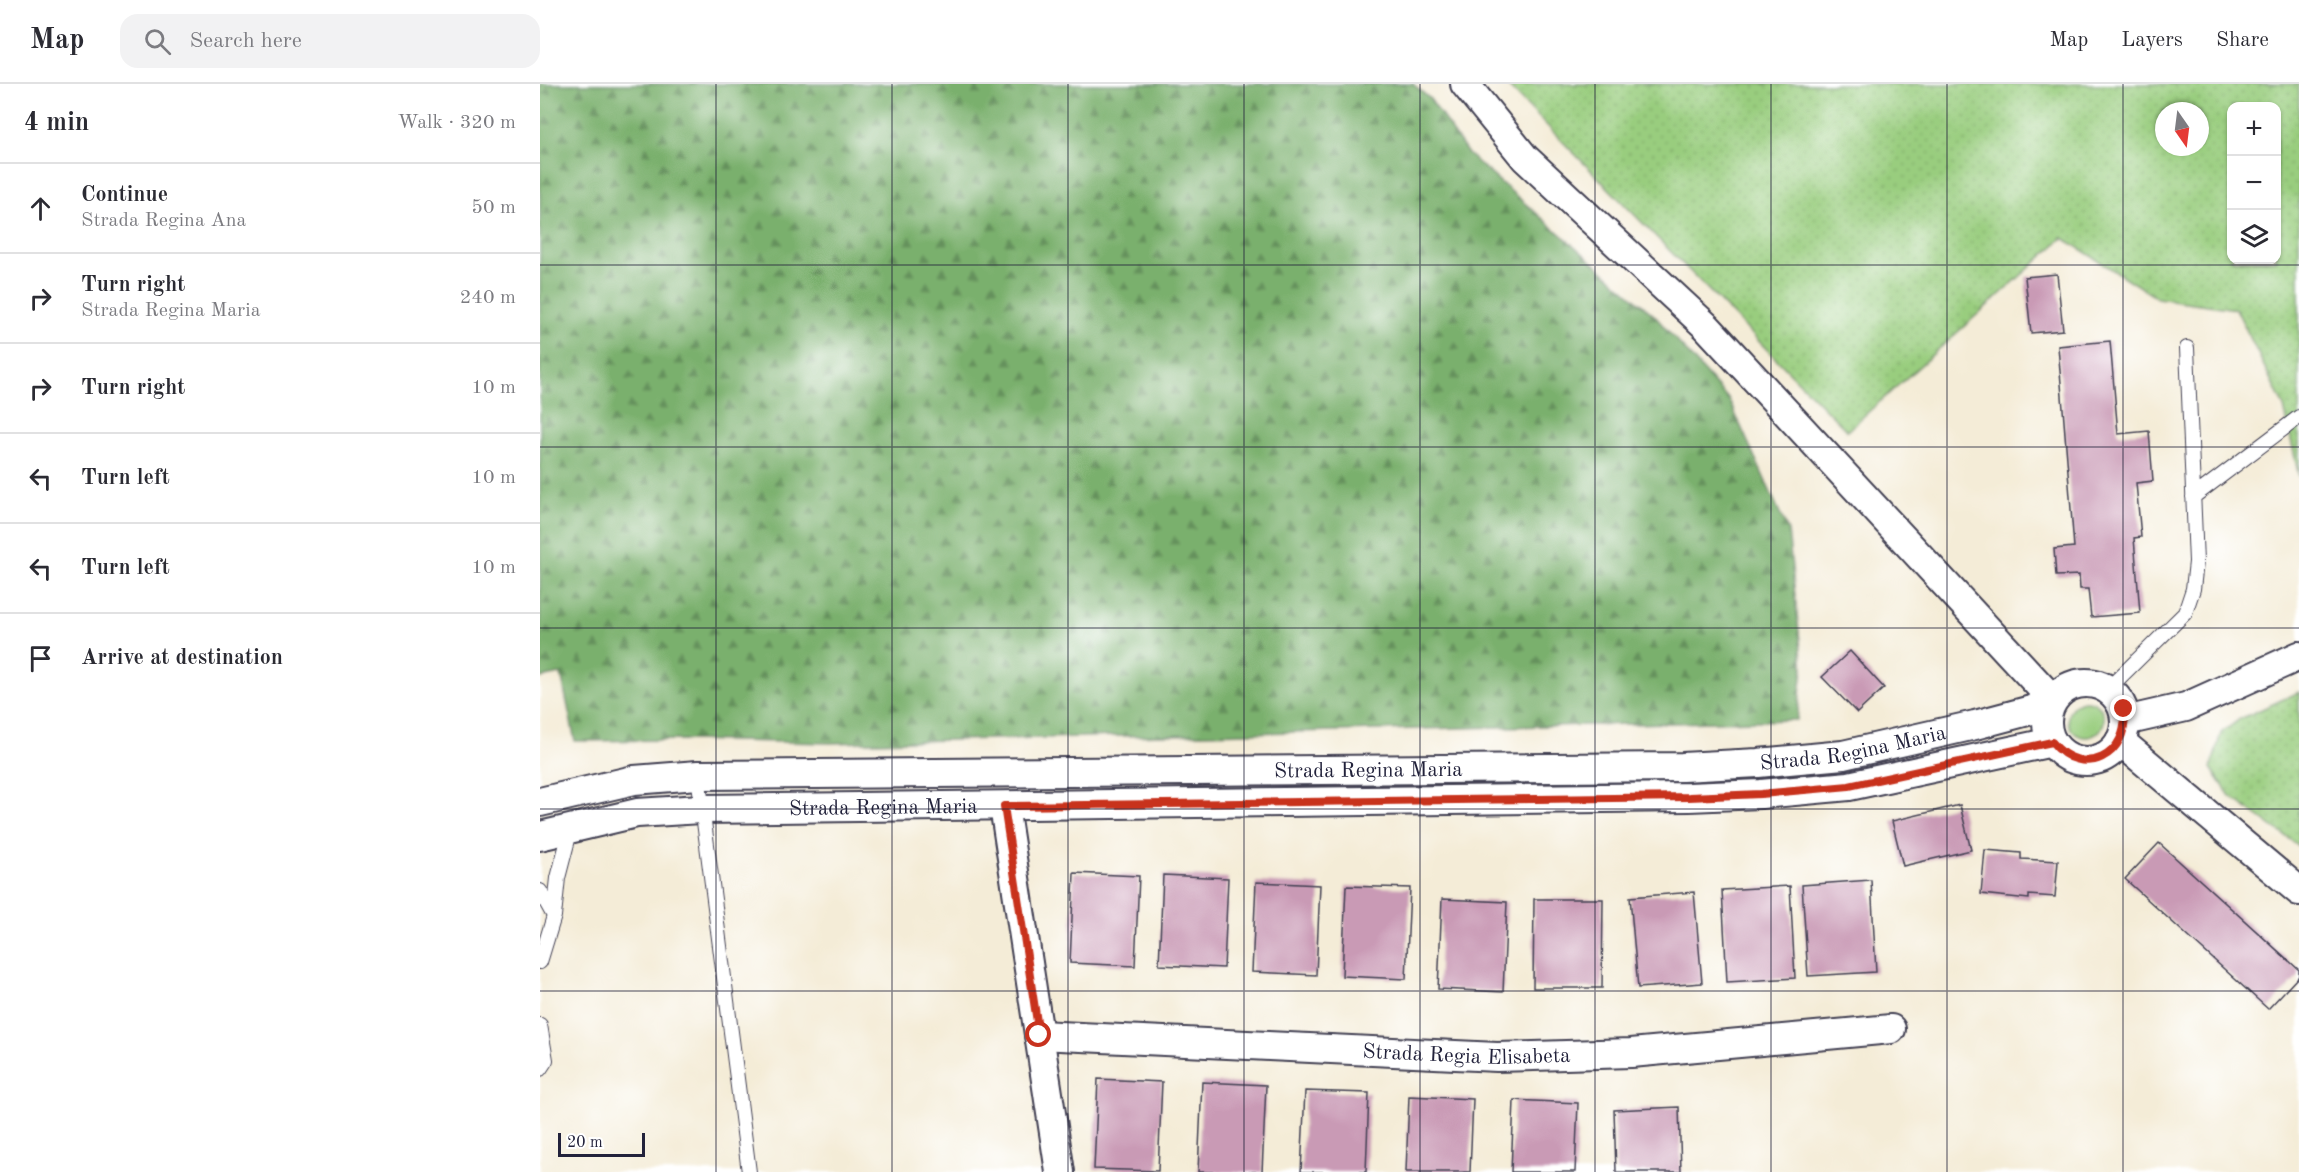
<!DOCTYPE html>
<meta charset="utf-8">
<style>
:root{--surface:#fff;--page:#f2f2f3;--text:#2b2b33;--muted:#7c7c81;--line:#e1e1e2}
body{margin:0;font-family:"Old Standard TT",serif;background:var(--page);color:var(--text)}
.controls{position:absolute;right:18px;top:18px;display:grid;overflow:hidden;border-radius:12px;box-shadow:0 2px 4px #0004}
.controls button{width:54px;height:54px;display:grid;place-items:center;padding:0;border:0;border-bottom:2px solid var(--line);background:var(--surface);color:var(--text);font:30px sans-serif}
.compass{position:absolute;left:1615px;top:18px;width:54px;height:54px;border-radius:50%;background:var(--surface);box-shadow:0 2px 4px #0004;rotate:166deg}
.scale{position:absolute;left:18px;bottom:15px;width:87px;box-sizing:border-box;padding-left:6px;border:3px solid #22223b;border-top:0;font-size:16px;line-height:21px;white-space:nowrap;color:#22223b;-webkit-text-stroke:4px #fff;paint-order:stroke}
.stop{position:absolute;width:18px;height:18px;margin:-14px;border:4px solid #c8321e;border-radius:50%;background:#fff}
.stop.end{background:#c8321e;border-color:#fff;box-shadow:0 2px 6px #0008}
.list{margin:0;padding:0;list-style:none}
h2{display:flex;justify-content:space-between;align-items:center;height:78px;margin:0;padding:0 24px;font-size:26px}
h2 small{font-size:20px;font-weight:400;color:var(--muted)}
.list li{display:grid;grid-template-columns:39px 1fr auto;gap:18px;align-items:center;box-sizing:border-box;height:90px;padding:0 24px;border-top:2px solid var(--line)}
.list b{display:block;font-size:22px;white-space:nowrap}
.list p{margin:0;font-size:20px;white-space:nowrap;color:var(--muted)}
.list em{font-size:20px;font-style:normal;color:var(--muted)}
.icon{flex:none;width:33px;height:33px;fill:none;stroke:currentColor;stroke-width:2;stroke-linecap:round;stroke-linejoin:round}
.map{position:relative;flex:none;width:1759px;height:1088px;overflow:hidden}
header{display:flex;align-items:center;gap:36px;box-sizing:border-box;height:84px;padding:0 30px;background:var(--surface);border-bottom:2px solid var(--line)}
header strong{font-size:28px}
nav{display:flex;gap:33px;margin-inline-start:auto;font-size:21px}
.search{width:420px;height:54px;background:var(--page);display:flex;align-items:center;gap:15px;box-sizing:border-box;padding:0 21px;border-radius:18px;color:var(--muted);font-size:22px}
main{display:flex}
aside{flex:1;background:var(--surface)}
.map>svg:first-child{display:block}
.grass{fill:#99cd7e;stroke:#5e785c;stroke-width:1.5}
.forest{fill:url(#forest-firs);stroke:#4e6954;stroke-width:1.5}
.park{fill:url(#park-dots);stroke:#5e785c;stroke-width:1.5;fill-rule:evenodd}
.building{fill:#c99ab5}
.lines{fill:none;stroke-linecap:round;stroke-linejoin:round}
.service-casing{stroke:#424052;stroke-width:16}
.minor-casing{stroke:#424052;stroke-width:32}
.service{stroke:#fff;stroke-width:14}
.minor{stroke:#fff;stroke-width:28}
.route{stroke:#c8321e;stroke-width:8}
.grid{fill:none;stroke:#22223b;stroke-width:1.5;stroke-opacity:0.55}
.labels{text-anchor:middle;stroke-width:4.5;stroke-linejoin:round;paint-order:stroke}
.street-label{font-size:21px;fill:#22223b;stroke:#fff}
</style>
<header>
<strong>Map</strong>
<div class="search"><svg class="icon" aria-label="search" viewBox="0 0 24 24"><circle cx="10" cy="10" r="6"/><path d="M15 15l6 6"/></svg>Search here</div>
<nav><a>Map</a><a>Layers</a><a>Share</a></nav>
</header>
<main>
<aside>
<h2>4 min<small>Walk · 320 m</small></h2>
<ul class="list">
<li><svg class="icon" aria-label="ahead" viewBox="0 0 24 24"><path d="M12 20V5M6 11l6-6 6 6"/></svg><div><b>Continue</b><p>Strada Regina Ana</p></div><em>50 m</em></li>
<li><svg class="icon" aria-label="right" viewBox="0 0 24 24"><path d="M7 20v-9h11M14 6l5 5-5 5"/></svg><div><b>Turn right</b><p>Strada Regina Maria</p></div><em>240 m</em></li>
<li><svg class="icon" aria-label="right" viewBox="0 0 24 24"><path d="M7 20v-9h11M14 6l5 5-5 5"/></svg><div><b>Turn right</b></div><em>10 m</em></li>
<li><svg class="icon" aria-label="left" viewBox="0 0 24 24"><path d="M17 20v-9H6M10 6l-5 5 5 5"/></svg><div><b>Turn left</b></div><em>10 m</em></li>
<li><svg class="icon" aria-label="left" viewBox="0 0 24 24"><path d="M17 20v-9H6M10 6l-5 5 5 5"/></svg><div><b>Turn left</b></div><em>10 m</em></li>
<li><svg class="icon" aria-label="arrive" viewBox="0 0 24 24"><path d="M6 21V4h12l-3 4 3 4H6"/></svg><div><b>Arrive at destination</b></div></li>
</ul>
</aside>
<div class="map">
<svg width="1759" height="1088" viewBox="0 0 1759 1088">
<defs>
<pattern id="forest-firs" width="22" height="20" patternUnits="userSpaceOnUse" patternTransform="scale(1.5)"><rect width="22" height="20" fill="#7ab06d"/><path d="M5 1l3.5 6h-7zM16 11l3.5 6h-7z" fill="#648f5b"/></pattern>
<pattern id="park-dots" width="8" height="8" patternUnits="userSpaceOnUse" patternTransform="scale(1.5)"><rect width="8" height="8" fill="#99cd7e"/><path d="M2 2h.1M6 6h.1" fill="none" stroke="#84b06e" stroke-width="1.8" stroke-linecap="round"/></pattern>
</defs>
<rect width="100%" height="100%" fill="#fff"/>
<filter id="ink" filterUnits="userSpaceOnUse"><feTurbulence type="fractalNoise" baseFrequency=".0167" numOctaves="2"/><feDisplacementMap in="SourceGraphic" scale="12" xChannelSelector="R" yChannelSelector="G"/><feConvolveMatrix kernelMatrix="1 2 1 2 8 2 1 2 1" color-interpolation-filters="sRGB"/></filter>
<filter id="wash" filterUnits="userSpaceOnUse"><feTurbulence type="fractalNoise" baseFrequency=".008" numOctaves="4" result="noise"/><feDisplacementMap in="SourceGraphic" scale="24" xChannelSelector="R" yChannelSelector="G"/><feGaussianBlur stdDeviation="1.35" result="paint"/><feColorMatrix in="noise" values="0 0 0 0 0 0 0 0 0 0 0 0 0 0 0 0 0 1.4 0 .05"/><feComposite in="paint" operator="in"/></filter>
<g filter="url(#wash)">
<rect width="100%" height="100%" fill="#f4ecd7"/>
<path class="grass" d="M1528 635a18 18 0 1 1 36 0a18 18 0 1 1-36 0Z"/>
<path class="forest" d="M0 0H873L890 15 928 70 1114 231 1189 316 1248 447 1263 585 1257 636 290 659 147 656 35 657 21 590 0 594Z"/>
<path class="park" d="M966 0H1759V393L1744 323 1696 225 1617 214 1523 154 1307 347ZM1692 22H1736V176H1692ZM1624 27H1660V63H1624Z
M1759 608V762L1690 712 1671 684 1681 649 1700 635Z"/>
<g id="blocks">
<path class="building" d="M1517 190 1523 246 1491 249 1485 193Z
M1570 257 1578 350 1609 347 1613 397 1596 399 1601 453 1594 454 1600 529 1551 533 1548 505H1540L1539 491 1516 492 1514 465 1534 463 1518 262Z
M1310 567 1344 604 1317 629 1282 593Z
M1420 721 1431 766 1363 782 1352 737Z
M1619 759 1759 886V892L1728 925 1585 795Z
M1445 766 1481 769V775L1518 777 1515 813 1489 811V815L1441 810Z
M534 789 599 792 595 882 530 879Z
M623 791 688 794 684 884 619 881Z
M1331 796 1336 888 1268 892 1262 801Z
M716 798 780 801 776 891 712 888Z
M806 802 870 804 866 895 802 892Z
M1250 802 1255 894 1187 898 1182 806Z
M1154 808 1162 899 1098 904 1090 813Z
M902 815 967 818 963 908 898 905Z
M994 815H1063L1062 904H993Z
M558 995 622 998 618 1087 554 1085Z
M662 998 726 1001 722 1088H658Z
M765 1007 829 1009 826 1088H761Z
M869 1012 933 1015 930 1088H866Z
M974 1016 1038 1019 1035 1088H971Z
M1139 1023 1141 1088H1076L1074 1026Z"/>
</g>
</g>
<g filter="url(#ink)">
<use href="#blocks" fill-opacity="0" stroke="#424052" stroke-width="1.5"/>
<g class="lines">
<defs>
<path id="service" d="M1653 413 1759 333
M1568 605 1645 529 1653 505 1656 478 1647 264
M158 691 209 1088
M0 807 14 832
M0 878 14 832 18 794 31 744
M0 941 6 976 0 985"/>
<g id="minor">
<path d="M925 0 985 74 1167 243 1512 615"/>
<circle cx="1546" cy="638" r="39"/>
<path d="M1585 637 1646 623 1759 572"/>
<path d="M1580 657 1759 807"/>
<path id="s1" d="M0 718 94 696 158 691 1142 683 1218 679 1303 671 1435 641 1510 621"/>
<path d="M464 722 520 1088"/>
<path id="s2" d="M0 752 97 729 161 725 1149 713 1221 710 1309 702 1512 658"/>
<path id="s3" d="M499 951 957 973 1091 969 1351 945"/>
</g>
</defs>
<use href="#service" class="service-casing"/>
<use href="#minor" class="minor-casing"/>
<use href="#service" class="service"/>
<use href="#minor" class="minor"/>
</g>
</g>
<g class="lines" filter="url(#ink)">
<path class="route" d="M499 951 464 722 1149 713 1221 710 1309 702 1512 658C1542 696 1591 672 1584 625"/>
</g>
<path class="grid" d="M176 0V1088M352 0V1088M528 0V1088M704 0V1088M880 0V1088M1055 0V1088M1231 0V1088M1407 0V1088M1583 0V1088M0 181H1759M0 363H1759M0 544H1759M0 725H1759M0 907H1759"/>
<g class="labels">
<g class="street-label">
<text dy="7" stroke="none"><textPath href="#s1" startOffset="1317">Strada Regina Maria</textPath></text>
<text dy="7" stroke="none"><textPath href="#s1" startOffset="831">Strada Regina Maria</textPath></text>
<text dy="7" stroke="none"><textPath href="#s2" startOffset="346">Strada Regina Maria</textPath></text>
<text dy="7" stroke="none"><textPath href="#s3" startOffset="428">Strada Regia Elisabeta</textPath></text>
</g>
</g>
</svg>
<div class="controls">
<button>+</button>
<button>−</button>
<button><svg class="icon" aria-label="layers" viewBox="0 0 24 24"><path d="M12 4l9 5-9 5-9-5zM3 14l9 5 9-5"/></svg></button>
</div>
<svg class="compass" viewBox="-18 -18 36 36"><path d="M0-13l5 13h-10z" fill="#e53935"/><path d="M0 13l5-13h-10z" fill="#7c7c81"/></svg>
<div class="scale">20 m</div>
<div class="stop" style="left:499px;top:951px"></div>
<div class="stop end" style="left:1584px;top:625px"></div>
</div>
</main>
